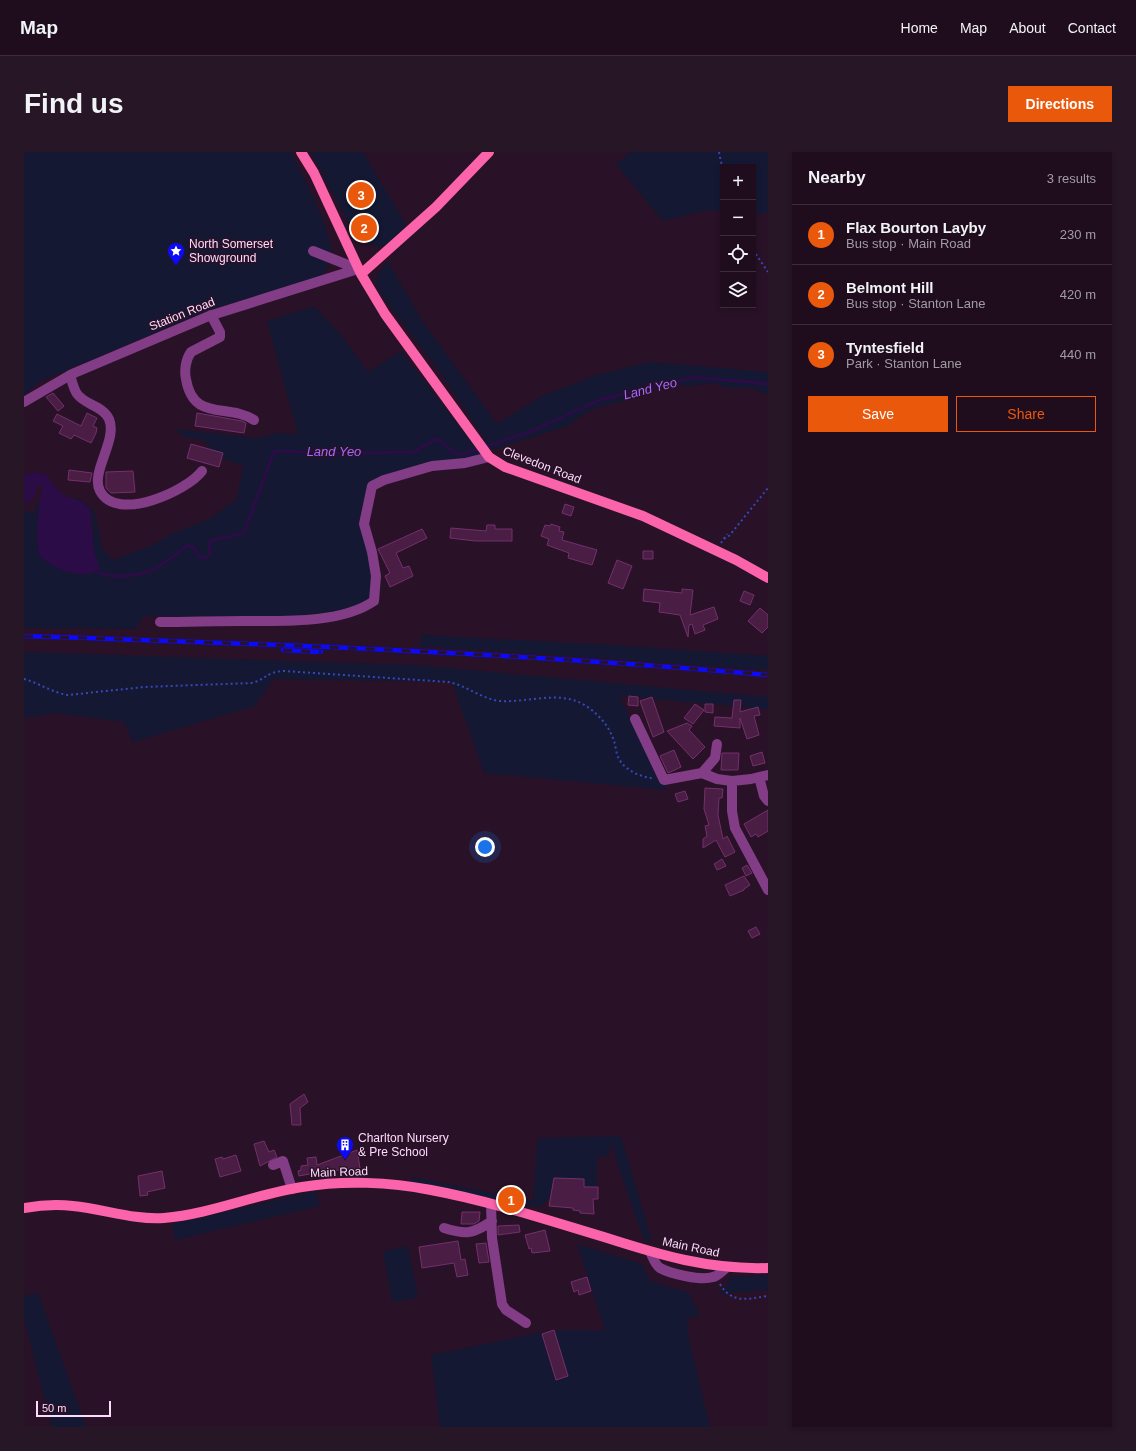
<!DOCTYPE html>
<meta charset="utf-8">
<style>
:root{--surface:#1f0d1d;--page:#271626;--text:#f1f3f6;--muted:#a19ca4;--line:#3c2d3b;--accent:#ea580c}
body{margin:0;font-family:Helvetica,sans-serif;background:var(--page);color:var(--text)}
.controls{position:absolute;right:12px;top:12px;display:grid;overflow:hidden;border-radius:0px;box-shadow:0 2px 6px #0003}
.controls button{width:36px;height:36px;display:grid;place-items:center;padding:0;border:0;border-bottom:1px solid var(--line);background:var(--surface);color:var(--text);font:20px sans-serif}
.scale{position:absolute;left:12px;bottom:10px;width:75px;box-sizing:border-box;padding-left:4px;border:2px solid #fedafd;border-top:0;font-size:11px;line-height:14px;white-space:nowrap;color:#fedafd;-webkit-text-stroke:3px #291127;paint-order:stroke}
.you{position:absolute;left:461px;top:695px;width:14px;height:14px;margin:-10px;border:3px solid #fff;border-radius:50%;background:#1a73e8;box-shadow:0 0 0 6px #1a73e833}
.badge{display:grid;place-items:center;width:26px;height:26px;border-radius:50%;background:var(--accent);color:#fff;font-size:13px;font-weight:700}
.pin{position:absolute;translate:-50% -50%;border:2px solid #fff;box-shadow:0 1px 4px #0006}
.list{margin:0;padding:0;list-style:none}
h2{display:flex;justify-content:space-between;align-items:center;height:52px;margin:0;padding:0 16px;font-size:17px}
h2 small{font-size:13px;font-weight:400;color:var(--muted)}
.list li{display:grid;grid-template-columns:26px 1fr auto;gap:12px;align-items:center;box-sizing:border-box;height:60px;padding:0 16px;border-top:1px solid var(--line)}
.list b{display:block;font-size:15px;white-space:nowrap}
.list p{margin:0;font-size:13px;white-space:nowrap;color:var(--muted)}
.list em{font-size:13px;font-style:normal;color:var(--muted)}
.actions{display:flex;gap:8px;padding:12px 16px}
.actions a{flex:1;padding:9px 0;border:1px solid var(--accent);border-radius:0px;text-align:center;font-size:14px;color:var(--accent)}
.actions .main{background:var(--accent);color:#fff}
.icon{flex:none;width:22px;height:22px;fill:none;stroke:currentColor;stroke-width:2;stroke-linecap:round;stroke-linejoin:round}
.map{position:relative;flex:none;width:744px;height:1275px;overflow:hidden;border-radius:0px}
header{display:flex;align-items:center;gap:24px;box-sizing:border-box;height:56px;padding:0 20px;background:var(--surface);border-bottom:1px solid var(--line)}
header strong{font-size:19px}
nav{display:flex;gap:22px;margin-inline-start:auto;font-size:14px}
.intro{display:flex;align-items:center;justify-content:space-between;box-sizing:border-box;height:96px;padding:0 24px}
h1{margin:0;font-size:28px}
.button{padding:10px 18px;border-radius:0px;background:var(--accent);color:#fff;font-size:14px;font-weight:700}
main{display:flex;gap:24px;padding:0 24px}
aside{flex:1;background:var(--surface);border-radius:0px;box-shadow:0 2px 6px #0003}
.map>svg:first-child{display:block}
.green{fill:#141833;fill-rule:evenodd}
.water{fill:#2c0c46}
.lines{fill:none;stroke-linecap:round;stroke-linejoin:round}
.stream{stroke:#2c0c46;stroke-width:3}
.building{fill:#491d44;stroke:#74306d}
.path{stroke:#3448b8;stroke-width:2;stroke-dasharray:2 3;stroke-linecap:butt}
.minor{stroke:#823d86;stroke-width:10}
.major{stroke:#fb64aa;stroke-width:10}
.rail-casing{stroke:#0c0bf9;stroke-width:4.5}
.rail{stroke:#291127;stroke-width:3;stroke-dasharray:9;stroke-linecap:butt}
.labels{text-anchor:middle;stroke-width:3;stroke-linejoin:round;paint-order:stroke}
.poi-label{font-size:12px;fill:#fedafd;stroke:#291127;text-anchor:start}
.street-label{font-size:12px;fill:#fedafd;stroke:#291127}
.water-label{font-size:13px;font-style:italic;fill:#a06afb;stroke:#291127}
</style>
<header>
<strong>Map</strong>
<nav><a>Home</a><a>Map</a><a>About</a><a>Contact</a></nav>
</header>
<div class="intro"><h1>Find us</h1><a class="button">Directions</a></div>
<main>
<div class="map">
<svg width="744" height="1275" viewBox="0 0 744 1275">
<rect width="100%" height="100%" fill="#291127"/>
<path class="green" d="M0 0H267C277 21 312 85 307 106 306 112 302 118 299 123L183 159 17 229 0 243Z
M287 0H339L382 73 365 91 355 95 339 90 329 79Z
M607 0H744V60L729 64V15H699V60L684 58 639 69 592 12Z
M364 110 397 167 473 272 516 245 573 223 626 210 744 220V243L728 236H704L688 231 664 234 625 230 600 249 568 257 541 275 468 298 414 217 359 145 352 131 353 123Z
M290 154 318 184 344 220 377 199 458 304 346 332 345 399 348 424 347 447 321 458 270 465 119 464 112 477 0 476V358L9 362 16 348 12 382 15 404C41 419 44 429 75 414 62 391 80 360 52 346L53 345 69 357 75 378 78 396 88 408 129 393 150 381 186 367 213 347 219 314 192 304 180 288 162 285 149 277 233 286 255 281 274 282 243 169Z
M397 483 589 493 744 504V518L396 494Z
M0 500 391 513 744 545V557L595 544 643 638 460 621 428 530 249 527 231 554 109 590 100 570 33 561 0 566Z
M597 984 628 1090 620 1088 592 1008 588 990 585 1003 573 1005V1035H560V1027L530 1026 526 1044 517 1055 387 1032 388 1025 509 1049 514 986Z
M292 1039 296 1054 151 1088 148 1072Z
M553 1092 618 1112 626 1129 664 1140 676 1163 663 1167 665 1187 686 1275H416L407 1203 530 1178H581ZM530 1178 544 1224 532 1228 518 1182Z
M384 1094 394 1146 368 1150 359 1099Z
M744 1123V1138L694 1142 702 1135 706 1125Z
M14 1141 62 1275H28L0 1167V1144Z"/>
<path class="water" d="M12 320 23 323C28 330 32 338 40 343 50 350 55 344 66 357L70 400 76 417C61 430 24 416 14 402L13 373 18 333 13 334C12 342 9 351 0 351V323Z"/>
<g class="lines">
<path class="stream" d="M71 418C83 428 111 424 125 419 139 415 152 401 164 393L170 396 174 404 180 406 186 402 185 389 220 381 250 299 327 301 389 300 413 287 431 301 440 302 508 279 575 248 670 225 744 232"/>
</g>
<path class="building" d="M29 241 40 254 34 259 22 245Z
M63 261 73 266 69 274 73 276 72 281 67 291 50 283 47 287 35 281 39 274 29 269 33 262 57 274Z
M173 261 218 269 222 271 220 281 171 274Z
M167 292 199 301 195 315 163 306Z
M45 318 68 321 66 330 44 328Z
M109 319 111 340 87 341 82 336V320Z
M541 352 550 355 547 364 538 361Z
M527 372 536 375 535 379 540 380 538 388 573 398 568 413 544 406 545 401 523 393 525 387 517 384 521 373 526 374Z
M463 373H471V377H488V389H451L426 386 427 376 462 379Z
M398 377 403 386 372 401 379 416 385 414 389 424 366 435 361 424 366 421 354 397Z
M619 399H629V407H619Z
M593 408 608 414 599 437 584 431Z
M620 437 658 441V437L669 438 666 463 690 455 694 467 679 473 681 478 671 482 668 472 665 473 664 485 656 463 635 460 636 451 619 449Z
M720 439 730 443 726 453 716 449Z
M736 456 744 463V475L738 481 724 469Z
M605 544 614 545V554L604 553Z
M628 545 640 580 629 585 616 549Z
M710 548H717L716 560 734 555 736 563 730 564 735 583 723 587 716 566V576L690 574 691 565 708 566Z
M671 552 680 558 669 572 660 566Z
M681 552H689V561L681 560Z
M663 571 668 574 665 578 681 595 669 607 643 579Z
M650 598 657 615 644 621 636 604Z
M738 600 741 611 729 614 726 604Z
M698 601H715L714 618H697Z
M681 636 699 637 698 646H695L694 663 699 687 703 684 711 700 701 705 692 688 679 696V687L683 684 681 674 685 673 680 657Z
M661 639 664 647 654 650 651 642Z
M744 658V679L734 685 732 682 727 685 720 672Z
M698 707 702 714 693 718 690 712Z
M723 713 728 721 722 724 718 716Z
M720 724 726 733 720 737V738L706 744 701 733Z
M732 775 736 782 728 786 724 779Z
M280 942 284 950 276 956 277 973H268L266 952Z
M240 989 245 1000 250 998 253 1005 236 1014 230 992Z
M333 998 336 1016 329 1017 322 1016 302 1021 301 1019 275 1024 274 1019 277 1018V1014L284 1013 283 1006 292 1005 293 1013Z
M212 1003 217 1019 196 1025 191 1007 198 1005 199 1007Z
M138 1019 141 1036 123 1040 124 1043 116 1044 114 1024Z
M530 1026 560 1027V1035H574V1047H569L570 1062 556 1061V1059L549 1058V1056L525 1054Z
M438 1060H456L455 1069 450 1072H437Z
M495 1073 496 1080 474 1083V1074Z
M521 1078 526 1099 508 1101 507 1096 505 1097 501 1083Z
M434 1089 437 1108 441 1107 444 1123 433 1125 430 1111 398 1116 395 1095Z
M462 1091 465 1110 455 1111 452 1092Z
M563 1125 567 1139 555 1143 554 1138 550 1140 547 1130Z
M530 1178 544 1224 532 1228 518 1182Z"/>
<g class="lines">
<path class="path" d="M695 0 699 19
M729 98 744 120
M700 387 705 384 744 336
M697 391 703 382
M0 527C15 531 29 541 44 543L120 535 227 531C242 528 241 520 260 519L425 530C443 534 458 547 476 549 502 551 532 539 557 551 572 559 585 573 590 589 592 595 592 602 595 607 601 618 616 625 628 626
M696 1132C708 1152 723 1147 744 1144"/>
<path class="minor" d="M289 99 334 117
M187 163 196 180V185L167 200C162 207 160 218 162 227 169 270 204 251 230 268
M46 223C48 229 50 239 54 243 62 253 79 254 85 267 94 288 66 320 76 339 93 371 163 339 178 319
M0 250 48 222 185 164 334 117
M136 470C163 470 191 469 218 469 257 469 317 472 350 449L352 424 348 400 340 372 348 334 360 328 408 314 441 311 465 305
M611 567 640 628 678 621 693 627 708 629V659L711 676 744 738
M678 621 691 606 693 592
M735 625 740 644 744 649
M708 629 727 627 744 623
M249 1013 259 1009 268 1037
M467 1052 468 1086 478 1152 482 1158 502 1171
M420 1076C442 1083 449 1082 468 1069
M626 1100C629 1105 631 1113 636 1116 647 1122 677 1129 689 1125 694 1124 698 1119 702 1116"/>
<path class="major" d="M277 0 290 21 337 122 361 162 465 305 481 315 619 364 712 408 744 426
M337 122 412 55 465 0
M0 1056C17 1053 32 1052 49 1054 80 1057 109 1068 140 1066 187 1062 232 1042 278 1035 319 1028 366 1030 407 1038 466 1049 523 1068 580 1085 636 1103 685 1118 744 1116"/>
<defs>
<path id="rail" d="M0 484C248 492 496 501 744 523
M259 498 297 500"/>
</defs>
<use href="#rail" class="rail-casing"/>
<use href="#rail" class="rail"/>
</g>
<defs>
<symbol id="sight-pin" viewBox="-11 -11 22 30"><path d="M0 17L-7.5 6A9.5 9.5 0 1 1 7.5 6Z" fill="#0c0bf9" stroke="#291127"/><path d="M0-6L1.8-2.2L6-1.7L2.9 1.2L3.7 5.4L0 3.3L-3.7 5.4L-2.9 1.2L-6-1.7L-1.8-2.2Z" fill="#fff"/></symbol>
<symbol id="building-pin" viewBox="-11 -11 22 30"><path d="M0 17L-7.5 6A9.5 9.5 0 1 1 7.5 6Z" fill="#0c0bf9" stroke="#291127"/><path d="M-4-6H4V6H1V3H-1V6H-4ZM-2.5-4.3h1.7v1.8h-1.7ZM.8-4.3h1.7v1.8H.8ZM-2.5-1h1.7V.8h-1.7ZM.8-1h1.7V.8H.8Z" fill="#fff"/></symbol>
</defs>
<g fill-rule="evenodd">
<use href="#sight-pin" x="142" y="89" width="20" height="27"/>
<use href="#building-pin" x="311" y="983" width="20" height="27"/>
</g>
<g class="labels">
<g class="poi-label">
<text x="165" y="96">North Somerset<tspan x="165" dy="14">Showground</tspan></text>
<text x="334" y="990">Charlton Nursery<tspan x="334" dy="14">&amp; Pre School</tspan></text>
</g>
<g class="street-label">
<text transform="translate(158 162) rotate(-22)" y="4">Station Road</text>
<text transform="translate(518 313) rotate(21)" y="4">Clevedon Road</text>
<text transform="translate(315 1020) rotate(-2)" y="4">Main Road</text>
<text transform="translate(667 1095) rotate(12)" y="4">Main Road</text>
</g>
<g class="water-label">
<text transform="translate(626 236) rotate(-14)" y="5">Land Yeo</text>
<text x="310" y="304">Land Yeo</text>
</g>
</g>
</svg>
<div class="controls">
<button>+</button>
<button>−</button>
<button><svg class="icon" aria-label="locate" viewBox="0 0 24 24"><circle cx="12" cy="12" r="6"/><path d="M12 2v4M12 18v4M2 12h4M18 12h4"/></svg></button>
<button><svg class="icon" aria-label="layers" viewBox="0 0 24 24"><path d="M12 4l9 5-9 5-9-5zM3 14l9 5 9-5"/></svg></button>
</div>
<div class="scale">50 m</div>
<div class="you"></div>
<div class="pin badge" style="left:487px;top:1048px">1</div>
<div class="pin badge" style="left:340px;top:76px">2</div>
<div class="pin badge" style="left:337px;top:43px">3</div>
</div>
<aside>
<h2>Nearby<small>3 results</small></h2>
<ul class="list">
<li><span class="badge">1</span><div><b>Flax Bourton Layby</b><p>Bus stop · Main Road</p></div><em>230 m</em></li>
<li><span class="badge">2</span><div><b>Belmont Hill</b><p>Bus stop · Stanton Lane</p></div><em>420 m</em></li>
<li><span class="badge">3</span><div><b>Tyntesfield</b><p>Park · Stanton Lane</p></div><em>440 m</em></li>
</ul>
<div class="actions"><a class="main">Save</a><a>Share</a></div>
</aside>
</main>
